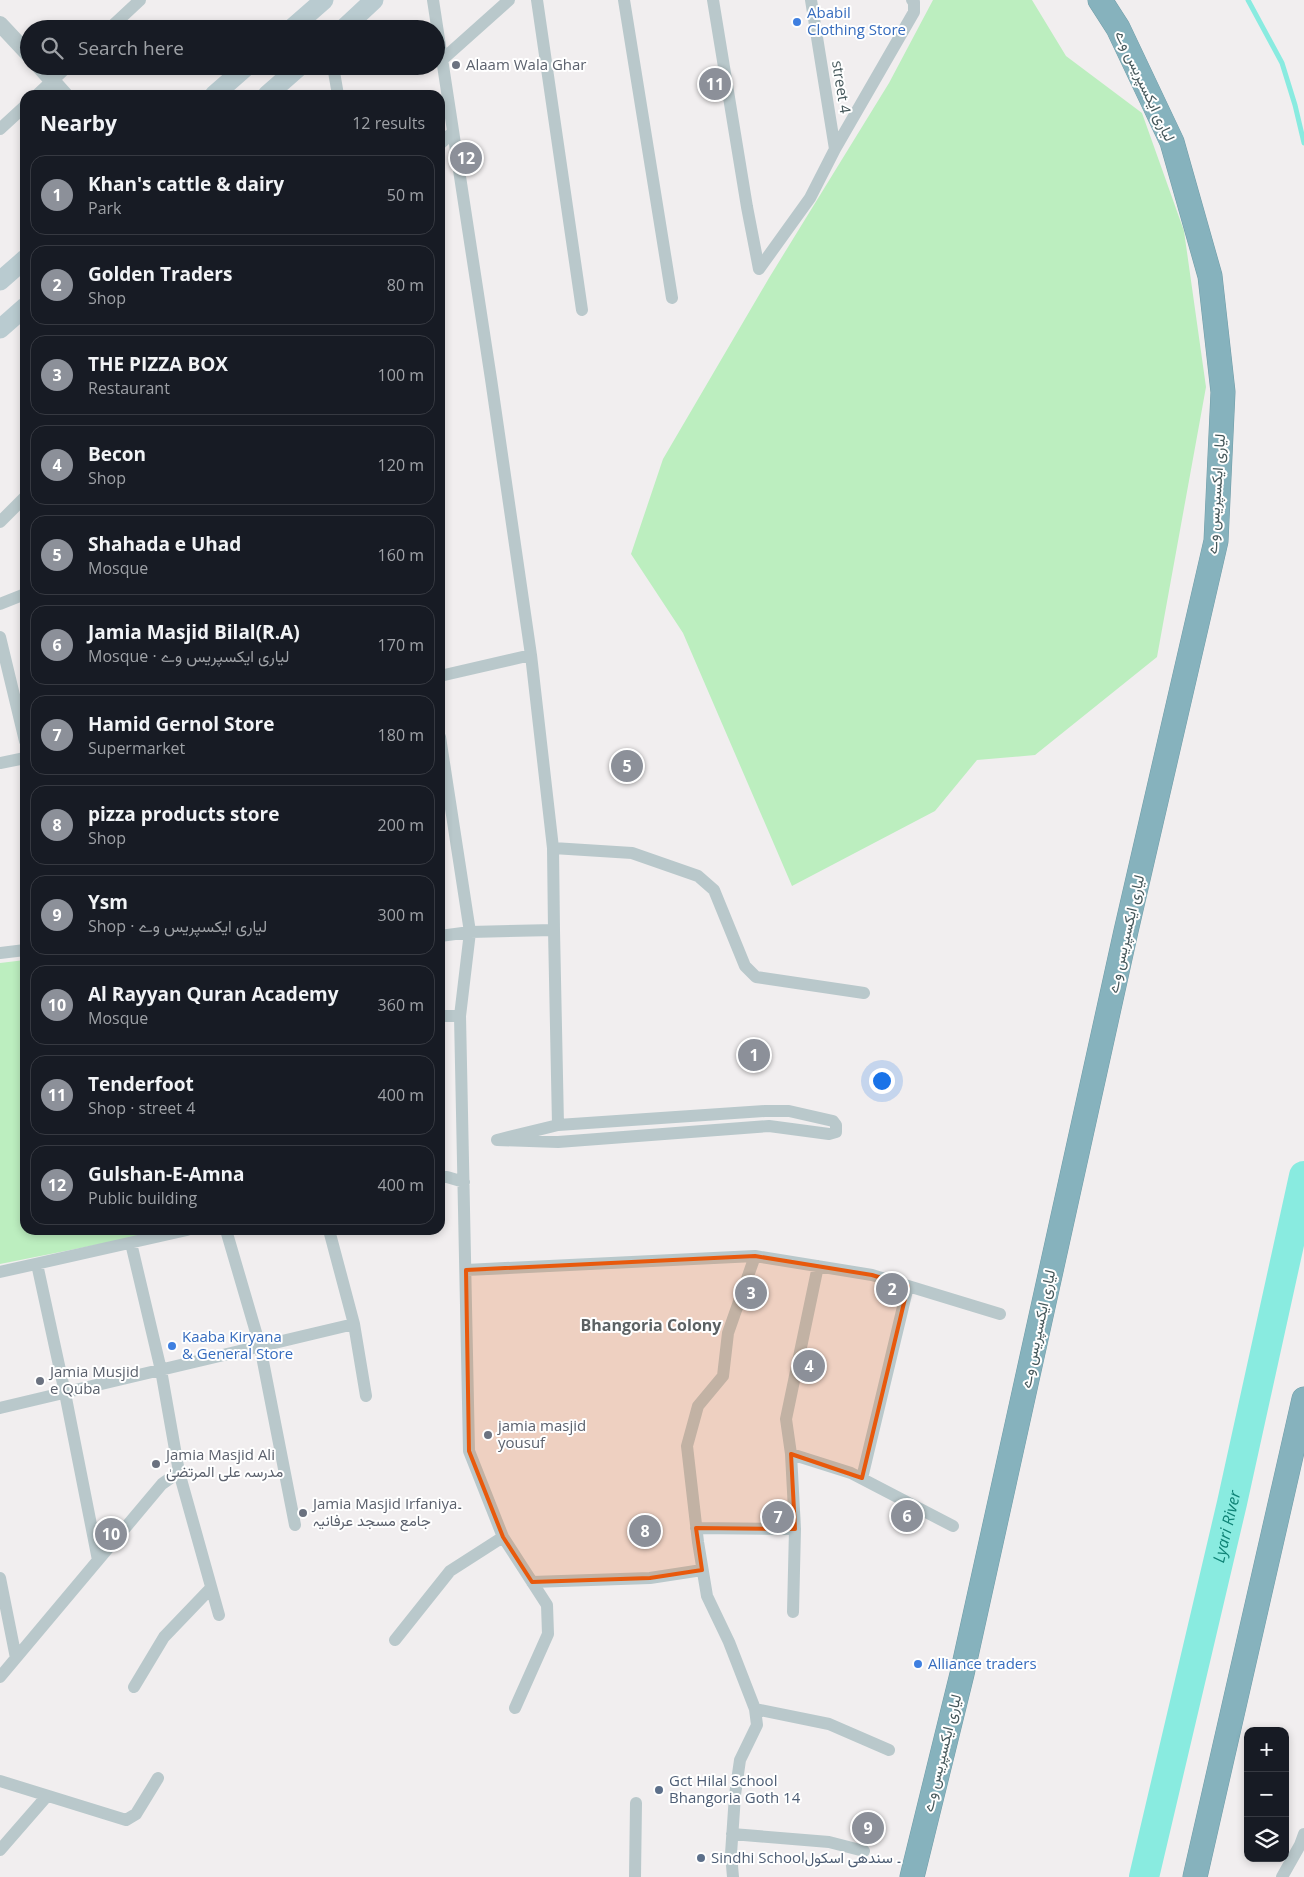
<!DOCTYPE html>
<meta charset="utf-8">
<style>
:root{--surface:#171b24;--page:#242831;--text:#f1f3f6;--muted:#9ea1a6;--line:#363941;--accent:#8c9099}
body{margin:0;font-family:"Open Sans",Vazirmatn,sans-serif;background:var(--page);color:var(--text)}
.controls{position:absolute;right:15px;bottom:15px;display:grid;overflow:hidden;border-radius:10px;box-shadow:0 2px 8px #0003}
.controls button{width:45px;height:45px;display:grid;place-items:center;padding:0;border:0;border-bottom:1px solid var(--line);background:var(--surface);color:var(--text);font:25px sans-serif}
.you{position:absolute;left:881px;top:1080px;width:18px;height:18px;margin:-12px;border:4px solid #fff;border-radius:50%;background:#1a73e8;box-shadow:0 0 0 8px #1a73e833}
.badge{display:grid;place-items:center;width:32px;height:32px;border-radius:50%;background:var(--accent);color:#fff;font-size:16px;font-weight:700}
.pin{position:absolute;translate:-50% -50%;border:2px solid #fff;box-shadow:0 1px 5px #0006}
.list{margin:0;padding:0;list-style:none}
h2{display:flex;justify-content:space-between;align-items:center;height:65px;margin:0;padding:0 20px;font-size:21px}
h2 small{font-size:16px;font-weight:400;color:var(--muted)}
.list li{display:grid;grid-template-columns:32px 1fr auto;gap:15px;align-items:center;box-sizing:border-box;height:80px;margin:0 10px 10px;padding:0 10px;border:1px solid var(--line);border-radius:15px}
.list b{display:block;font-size:19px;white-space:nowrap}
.list p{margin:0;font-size:16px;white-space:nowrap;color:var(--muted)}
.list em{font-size:16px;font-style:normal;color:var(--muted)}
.icon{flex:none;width:28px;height:28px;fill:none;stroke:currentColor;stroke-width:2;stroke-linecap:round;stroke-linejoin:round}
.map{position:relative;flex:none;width:1304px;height:1877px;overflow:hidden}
.search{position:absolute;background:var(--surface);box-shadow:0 2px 8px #0003;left:20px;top:20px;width:425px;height:55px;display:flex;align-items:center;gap:12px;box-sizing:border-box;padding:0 18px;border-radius:28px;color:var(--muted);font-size:19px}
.panel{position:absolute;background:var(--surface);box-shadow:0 2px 8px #0003;left:20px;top:90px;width:425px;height:1145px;border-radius:15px}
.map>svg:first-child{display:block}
.green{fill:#bceebf}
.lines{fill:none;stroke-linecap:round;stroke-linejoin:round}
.stream{stroke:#89ebe0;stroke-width:5}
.river{stroke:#89ebe0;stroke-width:30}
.motorway-casing{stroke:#719da8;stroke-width:25}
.minor{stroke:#b9c8cb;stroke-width:12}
.tertiary{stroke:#b9c8cb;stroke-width:16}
.secondary{stroke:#b9cbd0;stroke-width:19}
.motorway{stroke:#86b2bd;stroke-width:24}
.marked{fill:#e8590c;fill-opacity:0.2;stroke:#e8590c;stroke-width:4;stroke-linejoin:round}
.shop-dot{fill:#3f7fe0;stroke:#fff;stroke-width:2}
.worship-dot{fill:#6b7280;stroke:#fff;stroke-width:2}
.service-dot{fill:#5c6f8a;stroke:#fff;stroke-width:2}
.labels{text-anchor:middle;stroke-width:4;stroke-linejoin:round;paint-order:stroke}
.shop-label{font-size:15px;fill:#366cbe;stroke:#fff;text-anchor:start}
.worship-label{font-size:15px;fill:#5b616d;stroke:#fff;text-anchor:start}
.street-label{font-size:15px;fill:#46585b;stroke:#fff}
.service-label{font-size:15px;fill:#4e5e75;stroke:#fff;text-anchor:start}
.neighbourhood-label{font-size:16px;font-weight:bold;fill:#5b6163;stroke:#fff}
.water-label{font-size:16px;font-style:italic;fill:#0e8275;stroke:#fff}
</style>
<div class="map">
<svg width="1304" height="1877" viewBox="0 0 1304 1877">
<rect width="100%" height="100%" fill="#f1eeef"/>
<path class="green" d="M933 0H1032L1066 56 1142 113 1184 231 1206 387 1157 657 1035 755 977 760 935 811 792 886 683 633 631 554 663 459 769 278 889 83Z
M25 960V1230H171L0 1264V963Z"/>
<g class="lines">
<path class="stream" d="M1248 0 1282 63 1295 105 1304 143"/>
<path class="river" id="s1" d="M1144 1877 1232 1503 1304 1176"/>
<defs>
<path id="motorway" d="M912 1877 962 1674 1126 931 1216 541 1223 392 1210 276 1172 142 1118 28 1100 0
M1195 1877 1304 1399"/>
</defs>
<use href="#motorway" class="motorway-casing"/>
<path class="minor" d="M433 0 491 379 531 655 553 848 554 930 470 932 440 936
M537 0 582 310
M624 0 672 298
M713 0 747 207 759 269
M811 0 835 149
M109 29 140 0
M443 59 509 0
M333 66 338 95
M37 95 68 66
M0 129 25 106
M440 144 453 132
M759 269 810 198 835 149 914 12V2L912 0
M0 522 25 497
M0 604 25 594
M0 637 25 741
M440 676 531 655
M440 737 470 932 460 1016 469 1451 503 1537 547 1605 548 1634 515 1708
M0 763 25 758
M553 848 632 853 698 876 714 890 745 966 756 977 864 993
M554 930 558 1125
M0 953 25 950
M440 1016H460
M765 1111H789L833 1121 836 1125V1132L829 1134 769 1126 558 1142 497 1140 558 1125Z
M440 1177H447L464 1182
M226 1230 260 1346 295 1525
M329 1230 354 1324 366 1396
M131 1243 161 1370 179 1472 219 1615
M37 1264 65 1393 98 1560
M466 1270 755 1256 872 1275 1000 1314
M0 1272 187 1230
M0 1408 354 1324
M791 1454 851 1473 953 1526
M862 1478 908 1286
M696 1528 795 1529
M0 1578 16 1658
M532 1582 650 1578 702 1570
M793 1612 795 1529 791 1454 786 1419 818 1266
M395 1640 450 1571 503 1537
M0 1677 162 1484 179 1472
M134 1687 164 1637 211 1588
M755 1709 829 1724 889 1750
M0 1781 126 1820 136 1814 158 1778
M732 1834 829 1842 864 1851
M0 1850 47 1796
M635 1877 636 1803
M733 1877 731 1854 735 1795 740 1760 757 1725 755 1709 729 1642 707 1596 698 1542 687 1446 698 1406 723 1376 728 1333 755 1256
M1282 1877 1300 1845 1304 1834"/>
<path class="tertiary" d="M0 24 29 55
M39 66 65 95"/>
<path class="secondary" d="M291 29 324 0
M343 29 374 0
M214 95 247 66
M267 95 300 66
M0 281 25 259
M0 329 25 307"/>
<use href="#motorway" class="motorway"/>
</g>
<path class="marked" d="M755 1256 872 1275 908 1286 862 1478 791 1454 795 1529 696 1528 702 1570 650 1578 532 1582 503 1537 469 1451 466 1270Z"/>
<g class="shop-dot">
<circle cx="797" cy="22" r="5"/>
<circle cx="172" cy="1346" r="5"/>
<circle cx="918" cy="1664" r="5"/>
</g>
<g class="worship-dot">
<circle cx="456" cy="65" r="5"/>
<circle cx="40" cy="1381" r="5"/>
<circle cx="488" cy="1435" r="5"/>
<circle cx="156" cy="1464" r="5"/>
<circle cx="303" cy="1513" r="5"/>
</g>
<g class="service-dot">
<circle cx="659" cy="1790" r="5"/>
<circle cx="701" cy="1858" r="5"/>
</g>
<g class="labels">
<g class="shop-label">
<text x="807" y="18">Ababil<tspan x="807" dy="17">Clothing Store</tspan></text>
<text x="182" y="1342">Kaaba Kiryana<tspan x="182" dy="17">&amp; General Store</tspan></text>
<text x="928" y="1669">Alliance traders</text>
</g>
<g class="worship-label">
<text x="466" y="70">Alaam Wala Ghar</text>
<text x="50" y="1377">Jamia Musjid<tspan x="50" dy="17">e Quba</tspan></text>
<text x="498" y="1431">jamia masjid<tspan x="498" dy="17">yousuf</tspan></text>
<text x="166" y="1460">Jamia Masjid Ali<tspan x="166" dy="17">مدرسہ علی المرتضیٰ</tspan></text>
<text x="313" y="1509">Jamia Masjid Irfaniya۔<tspan x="313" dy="17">جامع مسجد عرفانیہ</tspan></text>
</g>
<g class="street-label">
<text transform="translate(1145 86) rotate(65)" y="5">لیاری ایکسپریس وے</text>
<text transform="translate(841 87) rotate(81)" y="5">street 4</text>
<text transform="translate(1216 494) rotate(-86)" y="5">لیاری ایکسپریس وے</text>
<text transform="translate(1126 934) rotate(-77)" y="5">لیاری ایکسپریس وے</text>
<text transform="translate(1038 1329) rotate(-78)" y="5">لیاری ایکسپریس وے</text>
<text transform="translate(942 1753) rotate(-76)" y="5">لیاری ایکسپریس وے</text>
</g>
<g class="service-label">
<text x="669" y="1786">Gct Hilal School<tspan x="669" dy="17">Bhangoria Goth 14</tspan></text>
<text x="711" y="1863">Sindhi School۔ سندھی اسکول</text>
</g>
<g class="neighbourhood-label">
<text x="651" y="1331">Bhangoria Colony</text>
</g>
<g class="water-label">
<text dy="6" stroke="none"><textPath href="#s1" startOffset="360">Lyari River</textPath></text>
</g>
</g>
</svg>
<div class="controls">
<button>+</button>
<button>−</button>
<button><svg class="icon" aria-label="layers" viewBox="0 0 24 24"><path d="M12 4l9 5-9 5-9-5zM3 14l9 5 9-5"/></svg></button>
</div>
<div class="you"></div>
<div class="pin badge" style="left:754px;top:1055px">1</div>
<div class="pin badge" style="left:892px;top:1289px">2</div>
<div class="pin badge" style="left:751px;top:1293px">3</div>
<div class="pin badge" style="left:809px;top:1366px">4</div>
<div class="pin badge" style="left:627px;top:766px">5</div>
<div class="pin badge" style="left:907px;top:1516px">6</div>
<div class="pin badge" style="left:778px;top:1517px">7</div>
<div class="pin badge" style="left:645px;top:1531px">8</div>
<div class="pin badge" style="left:868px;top:1828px">9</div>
<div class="pin badge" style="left:111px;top:1534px">10</div>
<div class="pin badge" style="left:715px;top:84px">11</div>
<div class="pin badge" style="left:466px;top:158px">12</div>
<div class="search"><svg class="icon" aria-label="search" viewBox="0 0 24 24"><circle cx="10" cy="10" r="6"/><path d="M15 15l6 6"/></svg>Search here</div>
<section class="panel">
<h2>Nearby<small>12 results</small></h2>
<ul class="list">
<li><span class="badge">1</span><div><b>Khan's cattle &amp; dairy</b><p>Park</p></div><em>50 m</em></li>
<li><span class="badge">2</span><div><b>Golden Traders</b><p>Shop</p></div><em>80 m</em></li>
<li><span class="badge">3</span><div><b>THE PIZZA BOX</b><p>Restaurant</p></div><em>100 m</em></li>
<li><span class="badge">4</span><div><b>Becon</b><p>Shop</p></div><em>120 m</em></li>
<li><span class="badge">5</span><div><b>Shahada e Uhad</b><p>Mosque</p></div><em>160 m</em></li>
<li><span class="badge">6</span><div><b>Jamia Masjid Bilal(R.A)</b><p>Mosque · لیاری ایکسپریس وے</p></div><em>170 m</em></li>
<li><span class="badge">7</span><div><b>Hamid Gernol Store</b><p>Supermarket</p></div><em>180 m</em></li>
<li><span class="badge">8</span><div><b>pizza products store</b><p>Shop</p></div><em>200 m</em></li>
<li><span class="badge">9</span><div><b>Ysm</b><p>Shop · لیاری ایکسپریس وے</p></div><em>300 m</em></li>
<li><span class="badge">10</span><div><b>Al Rayyan Quran Academy</b><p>Mosque</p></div><em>360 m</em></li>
<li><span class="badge">11</span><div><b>Tenderfoot</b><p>Shop · street 4</p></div><em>400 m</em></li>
<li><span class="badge">12</span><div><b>Gulshan-E-Amna</b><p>Public building</p></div><em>400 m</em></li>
</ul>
</section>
</div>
